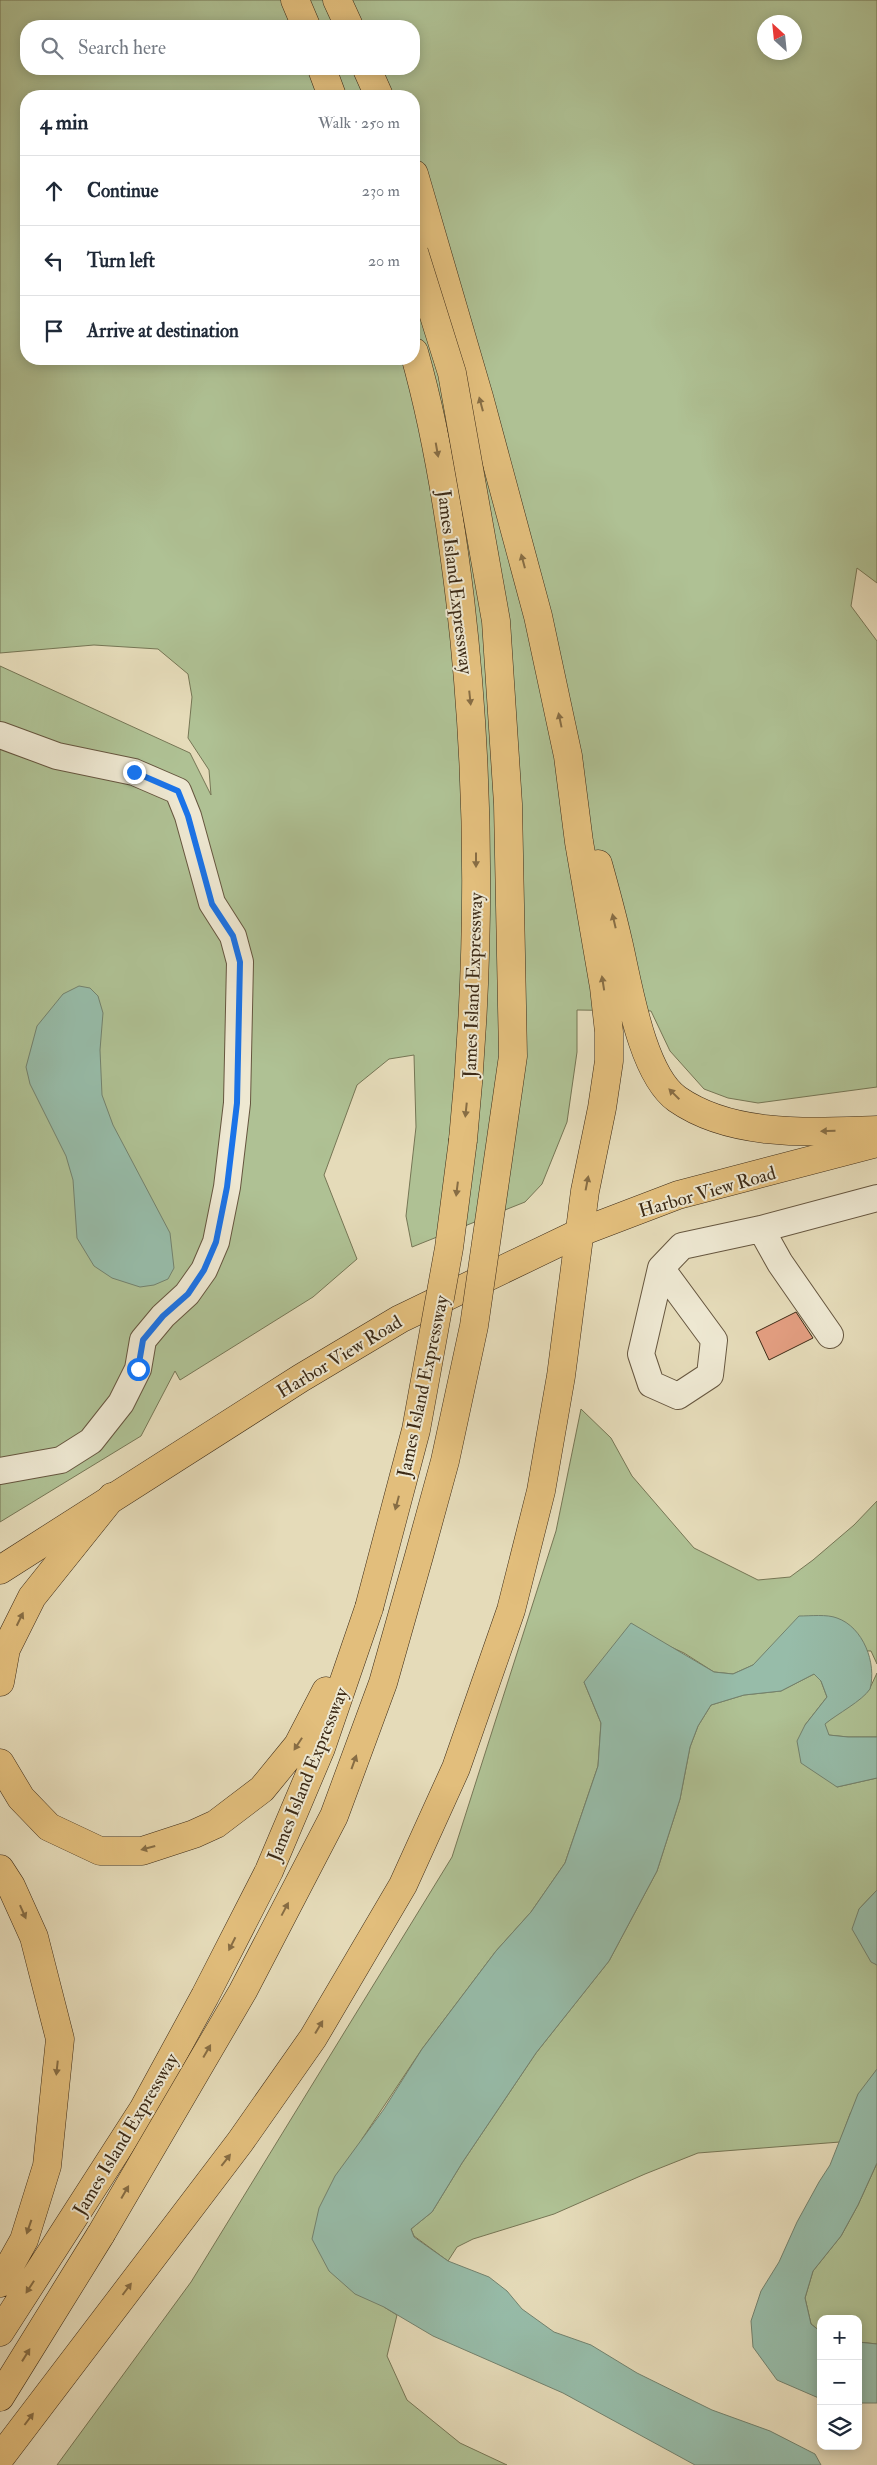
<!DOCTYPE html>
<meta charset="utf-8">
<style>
:root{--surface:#fff;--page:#f2f2f3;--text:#1f2937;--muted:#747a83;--line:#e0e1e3}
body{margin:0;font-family:"IM FELL Double Pica",serif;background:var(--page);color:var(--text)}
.controls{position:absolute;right:15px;bottom:15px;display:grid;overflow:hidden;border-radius:10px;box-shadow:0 2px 12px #0003}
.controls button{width:45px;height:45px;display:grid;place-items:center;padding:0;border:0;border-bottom:1px solid var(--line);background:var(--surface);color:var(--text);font:25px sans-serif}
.compass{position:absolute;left:757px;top:15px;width:45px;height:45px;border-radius:50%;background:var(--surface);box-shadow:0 2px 12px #0003;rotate:333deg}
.stop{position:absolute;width:15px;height:15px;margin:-11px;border:4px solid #1a73e8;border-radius:50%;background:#fff}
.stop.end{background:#1a73e8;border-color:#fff;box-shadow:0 1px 5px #0008}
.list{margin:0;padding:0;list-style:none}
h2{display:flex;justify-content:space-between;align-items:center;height:65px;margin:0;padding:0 20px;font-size:21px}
h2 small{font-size:16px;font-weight:400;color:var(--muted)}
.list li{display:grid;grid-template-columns:32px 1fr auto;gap:15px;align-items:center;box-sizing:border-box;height:70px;padding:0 20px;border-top:1px solid var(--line)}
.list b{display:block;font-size:19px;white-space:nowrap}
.list em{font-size:16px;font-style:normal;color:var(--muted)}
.icon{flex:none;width:28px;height:28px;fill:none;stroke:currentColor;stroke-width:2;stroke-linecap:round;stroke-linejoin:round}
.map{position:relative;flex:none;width:877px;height:2465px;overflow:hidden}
.search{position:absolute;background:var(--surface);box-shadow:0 2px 12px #0003;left:20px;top:20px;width:400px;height:55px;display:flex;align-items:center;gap:12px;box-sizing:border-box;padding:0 18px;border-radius:20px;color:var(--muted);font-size:19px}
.panel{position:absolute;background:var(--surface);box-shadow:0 2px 12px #0003;left:20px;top:90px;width:400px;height:275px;border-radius:20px}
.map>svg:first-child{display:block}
.green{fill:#afc194;stroke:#767655;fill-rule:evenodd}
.water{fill:#97bca9;stroke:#73826e}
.building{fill:#e39e81;stroke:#3c2a16}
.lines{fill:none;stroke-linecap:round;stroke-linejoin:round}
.minor-casing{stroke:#66563f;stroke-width:28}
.major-casing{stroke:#3c2a16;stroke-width:29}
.highway-casing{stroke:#3c2a16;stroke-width:29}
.minor{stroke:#eee8d2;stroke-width:26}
.major{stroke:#e2be7c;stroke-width:28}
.highway{stroke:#e2be7c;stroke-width:28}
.highway-bridge-casing{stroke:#3c2a16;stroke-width:29;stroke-linecap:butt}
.highway-bridge{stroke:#e2be7c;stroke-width:28}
.oneway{fill:#876d44}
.route{stroke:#1a73e8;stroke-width:6}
.labels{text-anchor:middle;stroke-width:4;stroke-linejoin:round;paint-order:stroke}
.street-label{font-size:19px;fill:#3c2a16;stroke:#eee8d2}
</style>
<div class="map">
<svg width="877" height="2465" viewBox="0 0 877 2465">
<rect width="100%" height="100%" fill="#e5dbb9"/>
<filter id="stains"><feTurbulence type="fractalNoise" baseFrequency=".004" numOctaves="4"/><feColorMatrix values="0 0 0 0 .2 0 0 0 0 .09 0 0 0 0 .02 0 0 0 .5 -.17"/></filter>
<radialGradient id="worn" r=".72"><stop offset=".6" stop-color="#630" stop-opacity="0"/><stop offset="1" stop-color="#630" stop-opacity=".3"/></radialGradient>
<path class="green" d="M0 0H877V583L857 568 851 606 877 641V1087L758 1103 728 1098 704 1089 670 1051 651 1011 577 1010V1052L567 1122 542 1184 525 1202 412 1247 406 1216 416 1127 414 1055 389 1059 357 1085 324 1175 357 1259 313 1297 180 1380 175 1371 141 1436 0 1522V666L190 753 211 795 209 770 188 738 192 697 188 674 158 649 94 645 0 653ZM764 22H794V52H764ZM26 26H414V69H26ZM26 96H414V359H26Z
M581 1409 611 1438 632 1476 694 1548 758 1580 790 1577 813 1560 854 1525 877 1501V1664L871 1651 770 1649 753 1665 733 1674 714 1672 684 1653 658 1641 584 1682 601 1723 598 1766 565 1863 531 1912 496 1951 422 2049 362 2139 384 2307 397 2315 387 2356 407 2400 460 2443 507 2465H57L191 2282 452 1857 556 1531Z
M877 1673V1737H848L828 1735 824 1724 869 1690Z
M814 1674 821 1681 827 1697 805 1725 837 1787 877 1778V1890L859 1909 871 1961 877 1965V2069L850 2114 840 2142 698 2153 645 2174 554 2214 473 2239 457 2247 448 2261 414 2236 411 2229 432 2212 462 2163 536 2053 609 1961 657 1871 680 1799 690 1747 698 1726 711 1705 744 1695 781 1691Z
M877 2163V2344L858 2342V2319H821V2332L811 2324 805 2298 813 2271 841 2236 858 2205Z"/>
<path class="water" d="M79 986 90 988 98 996 103 1013 100 1050 102 1095 113 1125 170 1233 174 1268 168 1279 154 1285 140 1287 112 1278 94 1266 77 1238 73 1180 66 1156 30 1084 26 1067 37 1026 63 994Z
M799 1616C810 1616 827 1614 837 1618 863 1627 877 1663 870 1689 862 1701 837 1714 825 1724L829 1735 848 1737H877V1778L837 1787 801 1763 797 1741 805 1725 827 1697 821 1681 814 1674 781 1691 744 1695 711 1705 698 1726 690 1747 680 1799 657 1871 609 1961 536 2053 462 2163 432 2212 411 2229 414 2237 448 2261 489 2277 507 2291 522 2309 554 2332 591 2345 637 2373 712 2410 770 2431 815 2454 821 2465H695L563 2393 433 2336 384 2307 355 2294 329 2271 312 2239 319 2208 335 2176 384 2109 422 2049 496 1951 531 1912 565 1863 598 1766 601 1723 584 1682 631 1623 714 1672 733 1674 753 1665Z
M877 1890V1965L871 1962 852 1929 859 1909Z
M877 2069V2163L858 2205 841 2236 813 2271 805 2298 811 2324 821 2332V2399L777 2380 753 2347 751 2321 761 2291 779 2262 797 2222 819 2182 830 2165 858 2094Z
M858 2342 877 2344V2403H858Z"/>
<path class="building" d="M796 1312 813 1338 769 1360 756 1332Z"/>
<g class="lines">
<defs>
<path id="minor" d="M0 735 57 756 134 772 178 791 188 816 212 903 233 936 240 962 237 1103 227 1187 216 1242 204 1270 187 1294 163 1316 143 1340 138 1369 121 1403 91 1441 61 1460 0 1471
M761 1229 780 1263 830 1335
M661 1268 714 1340 710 1375 678 1396 651 1384 641 1354 661 1268 682 1246 761 1229 877 1198"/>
<path id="major" d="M0 1570 301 1378 400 1319 581 1232 678 1195 877 1143"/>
<path id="highway" d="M295 0 306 26
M337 0 349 26
M322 69 332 96
M367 69 379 96
M414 352C437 433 450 516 460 599 481 779 481 960 463 1140
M598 864C605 889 612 915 618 941 628 983 641 1073 677 1099 733 1138 813 1132 877 1130
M0 1682 6 1649 32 1597 112 1497
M0 1763 21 1798 49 1827 100 1851H142L194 1834 216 1824 262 1789 298 1745 326 1691
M0 1869 11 1886 34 1937 60 2039 47 2166 24 2240 0 2283
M0 2332 144 2108 205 1996 269 1871 321 1748 369 1608
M0 2397 101 2234
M0 2458 240 2142 313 2038 403 1885 456 1768 511 1610 541 1491 561 1376 585 1191 602 1108 609 1061V1032L604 987 579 842 568 756 538 616 479 397 414 174"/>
</defs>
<use href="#minor" class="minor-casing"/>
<use href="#major" class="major-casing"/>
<use href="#highway" class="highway-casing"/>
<use href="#minor" class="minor"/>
<use href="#major" class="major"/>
<use href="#highway" class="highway"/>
<defs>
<path id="highway-bridge" d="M369 1608 416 1430 449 1248 463 1140
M101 2234 243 1991 334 1816 383 1683 419 1556 445 1461 474 1326 513 1056 508 804 496 621 452 373 414 252"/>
</defs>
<use href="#highway-bridge" class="highway-bridge-casing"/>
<use href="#highway-bridge" class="highway-bridge"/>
</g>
<defs><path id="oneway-solid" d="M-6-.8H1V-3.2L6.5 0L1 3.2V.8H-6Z" transform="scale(1.25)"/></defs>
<g class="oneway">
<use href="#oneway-solid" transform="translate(481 404) rotate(-105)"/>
<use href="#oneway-solid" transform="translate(437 450) rotate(80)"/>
<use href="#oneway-solid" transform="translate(523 561) rotate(-105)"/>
<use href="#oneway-solid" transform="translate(470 698) rotate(84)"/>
<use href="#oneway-solid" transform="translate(560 720) rotate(-102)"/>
<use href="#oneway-solid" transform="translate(476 860) rotate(90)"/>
<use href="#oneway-solid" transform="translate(614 921) rotate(-103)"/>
<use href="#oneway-solid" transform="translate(603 983) rotate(-99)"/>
<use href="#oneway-solid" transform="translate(674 1094) rotate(-135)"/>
<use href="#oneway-solid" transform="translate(466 1110) rotate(96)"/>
<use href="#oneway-solid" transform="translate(828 1131) rotate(179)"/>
<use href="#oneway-solid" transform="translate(587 1183) rotate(-79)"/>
<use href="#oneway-solid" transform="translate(457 1189) rotate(97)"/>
<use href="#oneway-solid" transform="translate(397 1503) rotate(105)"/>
<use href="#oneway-solid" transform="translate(20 1619) rotate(-64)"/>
<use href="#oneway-solid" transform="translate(298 1744) rotate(123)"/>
<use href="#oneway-solid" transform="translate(354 1762) rotate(-70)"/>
<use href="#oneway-solid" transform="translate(148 1848) rotate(165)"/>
<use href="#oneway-solid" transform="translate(285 1909) rotate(-62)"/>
<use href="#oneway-solid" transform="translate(23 1912) rotate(66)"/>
<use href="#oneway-solid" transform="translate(232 1944) rotate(117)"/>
<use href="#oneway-solid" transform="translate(319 2027) rotate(-59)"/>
<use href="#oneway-solid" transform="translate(207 2051) rotate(-60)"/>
<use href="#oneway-solid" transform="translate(57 2068) rotate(96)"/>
<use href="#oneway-solid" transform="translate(226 2160) rotate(-52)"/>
<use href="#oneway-solid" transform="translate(125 2192) rotate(-60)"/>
<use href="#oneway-solid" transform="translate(29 2227) rotate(109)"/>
<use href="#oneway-solid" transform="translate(30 2287) rotate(123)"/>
<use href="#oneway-solid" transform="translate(127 2289) rotate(-53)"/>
<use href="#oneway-solid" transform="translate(26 2355) rotate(-58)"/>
<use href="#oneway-solid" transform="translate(29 2419) rotate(-53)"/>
</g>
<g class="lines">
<path class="route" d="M134 772 178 791 188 816 212 904 233 936 240 962 237 1103 227 1187 216 1242 204 1270 188 1294 163 1316 143 1340 138 1369"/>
</g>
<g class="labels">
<g class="street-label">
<text transform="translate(456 582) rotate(83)" y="7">James Island Expressway</text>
<text transform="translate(472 985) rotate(-88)" y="7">James Island Expressway</text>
<text transform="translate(707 1191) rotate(-16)" y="7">Harbor View Road</text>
<text transform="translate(339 1356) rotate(-31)" y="7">Harbor View Road</text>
<text transform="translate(422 1386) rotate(-78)" y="7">James Island Expressway</text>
<text transform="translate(307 1774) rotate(-68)" y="7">James Island Expressway</text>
<text transform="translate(125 2134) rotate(-59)" y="7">James Island Expressway</text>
</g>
</g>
<rect width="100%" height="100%" filter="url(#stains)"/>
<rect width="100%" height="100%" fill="url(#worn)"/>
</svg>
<div class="controls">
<button>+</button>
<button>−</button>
<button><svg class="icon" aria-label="layers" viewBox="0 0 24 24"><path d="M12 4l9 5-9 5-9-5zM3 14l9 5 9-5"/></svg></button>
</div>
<svg class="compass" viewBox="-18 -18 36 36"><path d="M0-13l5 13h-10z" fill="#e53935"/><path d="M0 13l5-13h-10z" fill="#747a83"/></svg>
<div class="stop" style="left:138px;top:1369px"></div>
<div class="stop end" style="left:134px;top:772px"></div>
<div class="search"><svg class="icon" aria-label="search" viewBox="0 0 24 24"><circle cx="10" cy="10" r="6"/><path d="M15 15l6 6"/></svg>Search here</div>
<section class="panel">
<h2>4 min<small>Walk · 250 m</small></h2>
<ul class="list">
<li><svg class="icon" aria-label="ahead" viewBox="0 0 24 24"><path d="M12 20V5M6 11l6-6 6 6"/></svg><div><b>Continue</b></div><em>230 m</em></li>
<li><svg class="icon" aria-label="left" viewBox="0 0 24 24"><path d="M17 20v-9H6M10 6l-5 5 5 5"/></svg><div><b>Turn left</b></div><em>20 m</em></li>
<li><svg class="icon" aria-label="arrive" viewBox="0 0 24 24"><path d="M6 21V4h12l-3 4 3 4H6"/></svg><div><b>Arrive at destination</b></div></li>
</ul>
</section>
</div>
